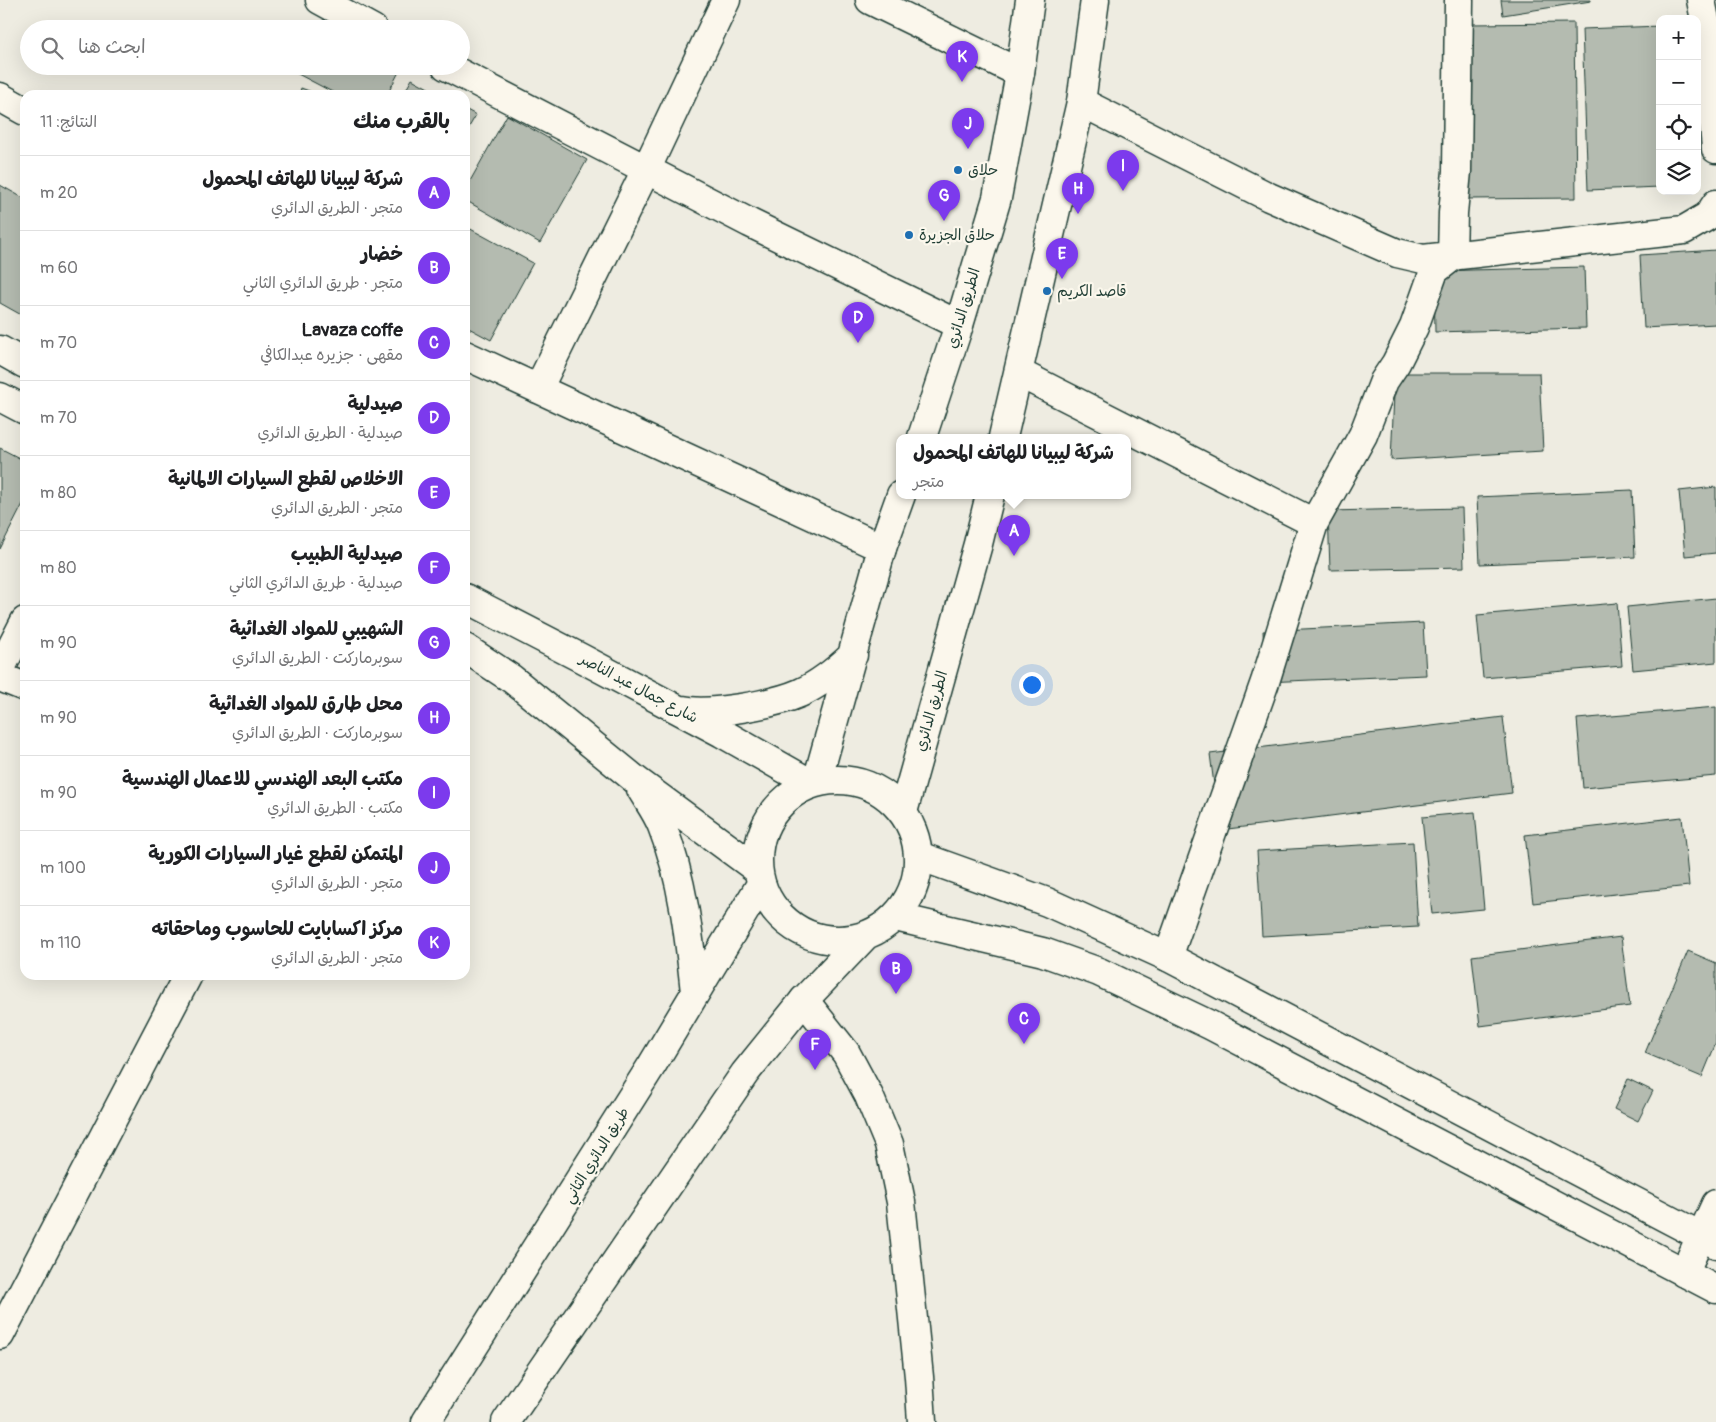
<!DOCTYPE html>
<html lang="ar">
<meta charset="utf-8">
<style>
:root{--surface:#fff;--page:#f2f2f2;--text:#202124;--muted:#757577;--line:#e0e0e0;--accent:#7c3aed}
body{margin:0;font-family:Pangolin,"Playpen Sans Arabic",sans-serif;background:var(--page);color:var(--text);direction:rtl}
.controls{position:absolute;right:15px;top:15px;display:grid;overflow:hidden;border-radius:10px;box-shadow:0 5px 20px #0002}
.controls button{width:45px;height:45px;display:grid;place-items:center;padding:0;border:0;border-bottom:1px solid var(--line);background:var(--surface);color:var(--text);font:25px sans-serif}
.you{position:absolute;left:1031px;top:684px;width:18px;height:18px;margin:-12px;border:4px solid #fff;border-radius:50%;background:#1a73e8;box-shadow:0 0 0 8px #1a73e833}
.badge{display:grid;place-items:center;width:32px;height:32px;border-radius:50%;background:var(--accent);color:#fff;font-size:16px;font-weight:700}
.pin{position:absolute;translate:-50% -41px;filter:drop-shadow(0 1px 2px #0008)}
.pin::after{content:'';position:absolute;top:26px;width:18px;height:15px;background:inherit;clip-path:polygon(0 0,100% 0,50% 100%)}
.popup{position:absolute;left:896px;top:434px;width:235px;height:65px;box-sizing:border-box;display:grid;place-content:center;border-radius:10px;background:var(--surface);filter:drop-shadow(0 1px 4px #0005);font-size:16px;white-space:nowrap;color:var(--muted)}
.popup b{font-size:19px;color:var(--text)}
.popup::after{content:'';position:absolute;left:50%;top:100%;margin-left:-10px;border:10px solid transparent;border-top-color:var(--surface)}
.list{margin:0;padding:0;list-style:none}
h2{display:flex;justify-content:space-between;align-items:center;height:65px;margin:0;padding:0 20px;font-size:21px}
h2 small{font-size:16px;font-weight:400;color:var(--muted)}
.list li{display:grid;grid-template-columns:32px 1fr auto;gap:15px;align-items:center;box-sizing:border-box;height:75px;padding:0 20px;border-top:1px solid var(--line)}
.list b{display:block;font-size:19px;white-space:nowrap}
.list p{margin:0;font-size:16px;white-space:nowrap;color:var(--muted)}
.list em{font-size:16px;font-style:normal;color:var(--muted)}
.icon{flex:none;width:28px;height:28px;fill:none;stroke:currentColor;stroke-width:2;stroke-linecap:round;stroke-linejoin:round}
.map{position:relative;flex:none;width:1716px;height:1422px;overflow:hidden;direction:ltr}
.search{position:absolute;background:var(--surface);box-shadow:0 5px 20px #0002;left:20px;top:20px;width:450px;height:55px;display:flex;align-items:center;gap:12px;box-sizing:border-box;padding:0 18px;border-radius:28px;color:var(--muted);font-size:19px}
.panel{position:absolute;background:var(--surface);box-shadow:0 5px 20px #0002;left:20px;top:90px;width:450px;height:890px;border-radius:15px;direction:rtl}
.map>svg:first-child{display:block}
.building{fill:#b4bbb0;stroke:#1f3d34}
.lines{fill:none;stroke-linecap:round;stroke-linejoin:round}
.street-casing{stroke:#1f3d34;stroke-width:31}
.secondary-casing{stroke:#1f3d34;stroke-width:31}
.primary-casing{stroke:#1f3d34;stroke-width:31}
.street{stroke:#fbf7ec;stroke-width:28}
.secondary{stroke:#fbf7ec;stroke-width:28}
.primary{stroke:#fbf7ec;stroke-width:28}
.poi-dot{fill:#1f6fb2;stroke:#fbf7ec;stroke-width:2}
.labels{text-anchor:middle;stroke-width:4.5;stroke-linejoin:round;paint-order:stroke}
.poi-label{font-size:15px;fill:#1f3d34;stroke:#fbf7ec;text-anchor:start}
.street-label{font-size:15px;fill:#1f3d34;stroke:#fbf7ec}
</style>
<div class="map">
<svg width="1716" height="1422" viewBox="0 0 1716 1422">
<rect width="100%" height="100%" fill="#eeece1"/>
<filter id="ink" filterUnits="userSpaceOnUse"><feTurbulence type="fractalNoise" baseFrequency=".02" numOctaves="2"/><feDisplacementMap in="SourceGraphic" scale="10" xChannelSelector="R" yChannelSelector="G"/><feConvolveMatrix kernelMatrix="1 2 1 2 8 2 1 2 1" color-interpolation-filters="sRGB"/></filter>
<g filter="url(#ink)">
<path class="building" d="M1501 0H1591V1L1503 15Z
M323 20 340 29H319Z
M1574 23 1576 198 1469 199 1468 24Z
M1660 26V187L1588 190 1582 29Z
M299 66H402L387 95H338L296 73Z
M412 79 441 95H403Z
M301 88 320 95H299Z
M465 109 476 115 465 134Z
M507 115 587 160 540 243 465 200V190Z
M0 185 25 199V317L0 303Z
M465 226 533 263 491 340 465 326Z
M1716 250V324L1644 328 1640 255Z
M1584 267 1586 328 1435 332 1434 271Z
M1395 373H1539L1543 451 1391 460Z
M0 448 25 461V500L0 549Z
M1716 487V553L1685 556 1679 491Z
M1632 490 1635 557 1480 564 1477 497Z
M1462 508 1464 567 1330 570 1328 511Z
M1716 598V662L1633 670 1627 607Z
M1617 603 1622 666 1483 678 1477 615Z
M1423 623 1426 675 1265 682 1263 631Z
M1716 707V776L1583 788 1577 719Z
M1503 717 1512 793 1220 830 1210 754Z
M1475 812 1484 909 1432 914 1422 817Z
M1682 817 1689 886 1533 903 1525 835Z
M1413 842 1418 927 1262 936 1257 851Z
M1621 937 1630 1006 1480 1026 1472 956Z
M1688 951 1716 963V1043L1702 1077 1645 1053Z
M1628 1079 1653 1091 1638 1121 1614 1109Z"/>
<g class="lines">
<defs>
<path id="street" d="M320 0 373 29
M870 0 1020 73
M1701 0 1706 25 1716 149
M446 66 750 223 959 325
M0 97 25 111
M1081 102 1269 197 1397 253 1423 259 1684 230 1708 216 1716 204
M465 355 882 548
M1019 373 1314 523
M538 389 646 170 726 0
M0 670 25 621
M0 677 25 687
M1168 957 1265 682 1314 523 1363 435 1384 381 1396 363 1414 327 1434 271 1452 257 1453 213 1457 171 1459 0
M804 1000 846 1053 869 1096 889 1144 901 1202 919 1377 922 1422
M1684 1273 1716 1204
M0 1335 188 975"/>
<path id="secondary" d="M919 856 1047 902 1168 957 1716 1244
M895 917 1043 952 1099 972 1210 1025 1716 1289"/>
<path id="primary" d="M0 350 25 364
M0 397 25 410
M922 437 959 325 997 198 1020 73 1030 0
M1003 437 1081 102 1095 0
M465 598 581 658 722 733 810 783
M465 648 512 679 637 781 758 870
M682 710C709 716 775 704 800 693 820 684 837 670 853 655
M758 860a80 80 0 1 1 160 0a80 80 0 1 1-160 0Z
M817 781 882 548 901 495
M641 789C648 801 657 813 662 826 683 879 689 935 695 992
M903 812 978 544 990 495
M426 1422 652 1065 761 884
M506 1422 745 1073 804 1000 864 937"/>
</defs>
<use href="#street" class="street-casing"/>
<use href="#secondary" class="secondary-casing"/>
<use href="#primary" class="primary-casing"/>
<use href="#street" class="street"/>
<use href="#secondary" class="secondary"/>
<use href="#primary" class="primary"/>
</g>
</g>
<g class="poi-dot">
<circle cx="958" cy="170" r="5"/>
<circle cx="909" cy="235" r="5"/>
<circle cx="1047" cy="291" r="5"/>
</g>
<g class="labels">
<g class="poi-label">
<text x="968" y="175">حلاق</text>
<text x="919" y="240">حلاق الجزيرة</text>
<text x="1057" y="296">قاصد الكريم</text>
</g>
<g class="street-label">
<text transform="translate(963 308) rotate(-73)" y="5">الطريق الدائري</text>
<text transform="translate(639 688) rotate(28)" y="5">شارع جمال عبد الناصر</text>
<text transform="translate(931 711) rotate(-74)" y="5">الطريق الدائري</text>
<text transform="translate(596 1155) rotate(-58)" y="5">طريق الدائري الثاني</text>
</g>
</g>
</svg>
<div class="controls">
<button>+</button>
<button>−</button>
<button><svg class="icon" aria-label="locate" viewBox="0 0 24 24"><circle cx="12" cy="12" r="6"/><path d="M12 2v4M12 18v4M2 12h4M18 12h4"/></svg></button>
<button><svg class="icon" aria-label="layers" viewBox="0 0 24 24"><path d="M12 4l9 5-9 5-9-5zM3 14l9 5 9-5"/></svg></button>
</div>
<div class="you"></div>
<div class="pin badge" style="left:1014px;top:556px">A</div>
<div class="popup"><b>شركة ليبيانا للهاتف المحمول</b>متجر</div>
<div class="pin badge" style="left:896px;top:994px">B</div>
<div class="pin badge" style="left:1024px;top:1044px">C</div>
<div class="pin badge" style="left:858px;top:343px">D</div>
<div class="pin badge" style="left:1062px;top:279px">E</div>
<div class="pin badge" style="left:815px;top:1070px">F</div>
<div class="pin badge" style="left:944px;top:221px">G</div>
<div class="pin badge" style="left:1078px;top:214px">H</div>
<div class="pin badge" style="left:1123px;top:191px">I</div>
<div class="pin badge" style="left:968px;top:149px">J</div>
<div class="pin badge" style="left:962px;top:82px">K</div>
<div class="search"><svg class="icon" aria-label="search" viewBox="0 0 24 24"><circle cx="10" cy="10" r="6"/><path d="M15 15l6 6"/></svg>ابحث هنا</div>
<section class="panel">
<h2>بالقرب منك<small>النتائج: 11</small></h2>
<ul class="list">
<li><span class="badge">A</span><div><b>شركة ليبيانا للهاتف المحمول</b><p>متجر · الطريق الدائري</p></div><em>20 m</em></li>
<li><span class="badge">B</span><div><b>خضار</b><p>متجر · طريق الدائري الثاني</p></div><em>60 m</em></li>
<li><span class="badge">C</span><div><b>Lavaza coffe</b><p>مقهى · جزيره عبدالكافي</p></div><em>70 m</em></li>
<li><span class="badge">D</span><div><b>صيدلية</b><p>صيدلية · الطريق الدائري</p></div><em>70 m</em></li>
<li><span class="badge">E</span><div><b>الاخلاص لقطع السيارات الالمانية</b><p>متجر · الطريق الدائري</p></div><em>80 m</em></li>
<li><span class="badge">F</span><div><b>صيدلية الطبيب</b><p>صيدلية · طريق الدائري الثاني</p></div><em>80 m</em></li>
<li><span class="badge">G</span><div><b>الشهيبي للمواد الغدائية</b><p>سوبرماركت · الطريق الدائري</p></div><em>90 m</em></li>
<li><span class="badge">H</span><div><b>محل طارق للمواد الغدائية</b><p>سوبرماركت · الطريق الدائري</p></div><em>90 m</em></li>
<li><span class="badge">I</span><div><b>مكتب البعد الهندسي للاعمال الهندسية</b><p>مكتب · الطريق الدائري</p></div><em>90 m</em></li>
<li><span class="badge">J</span><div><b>المتمكن لقطع غيار السيارات الكورية</b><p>متجر · الطريق الدائري</p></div><em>100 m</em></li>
<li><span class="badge">K</span><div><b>مركز اكسابايت للحاسوب وماحقاته</b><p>متجر · الطريق الدائري</p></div><em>110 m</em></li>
</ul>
</section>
</div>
